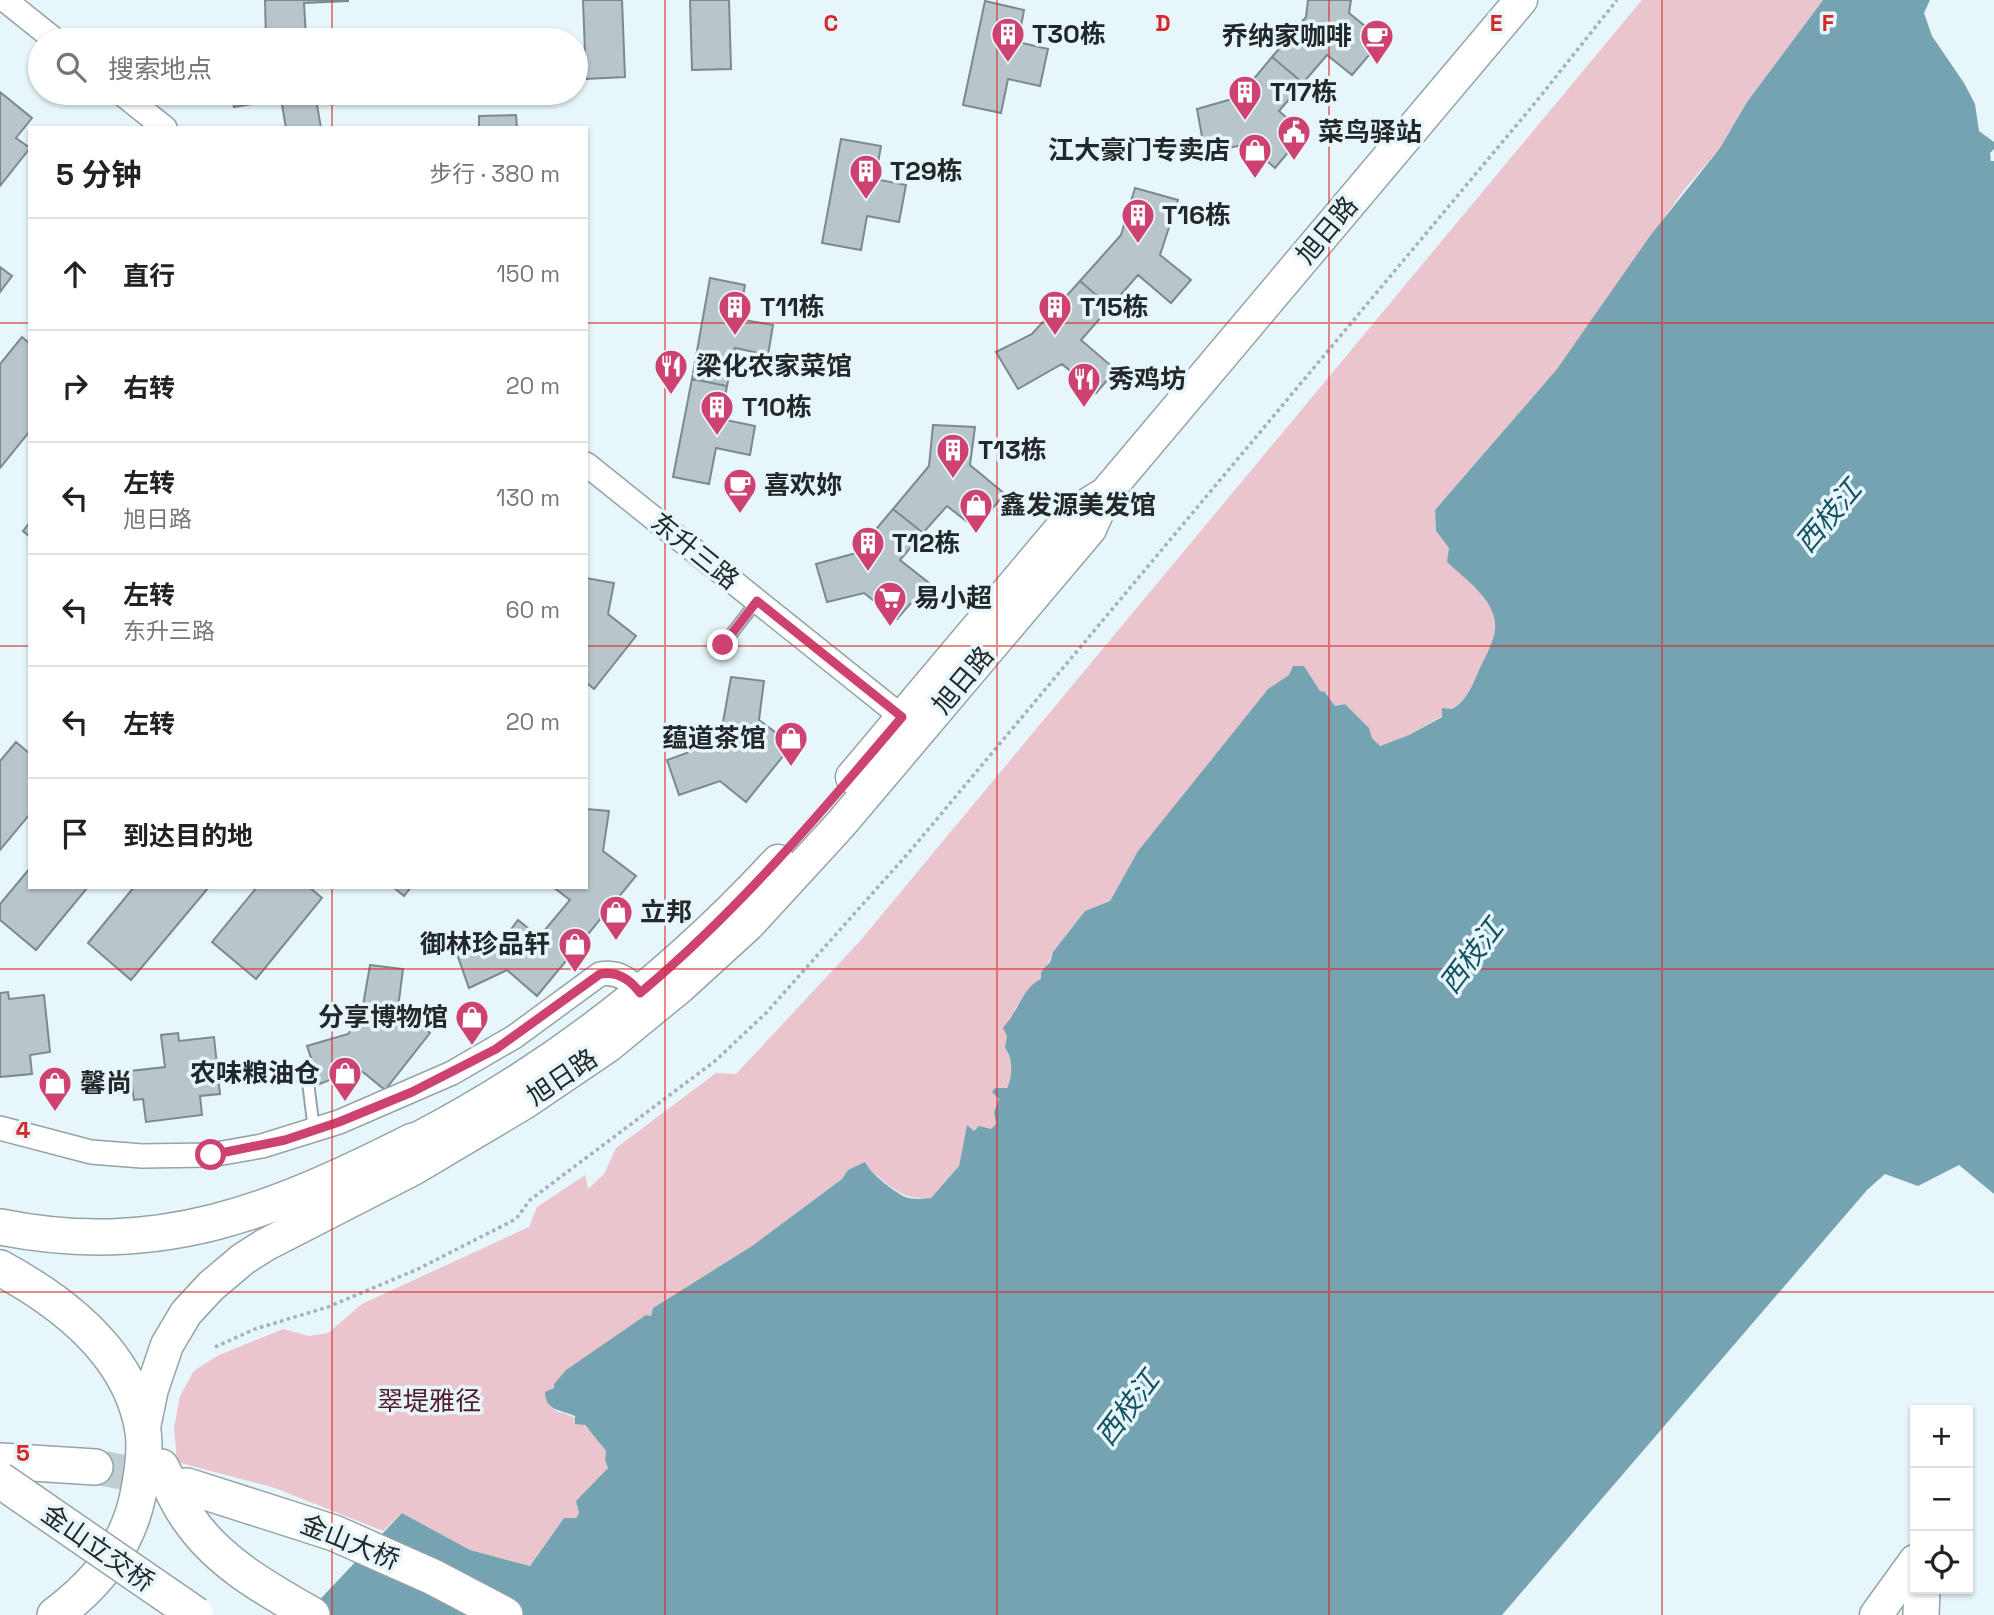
<!DOCTYPE html>
<html lang="zh">
<meta charset="utf-8">
<style>
:root{--surface:#fff;--page:#f6f6f6;--text:#222;--muted:#767676;--line:#e0e0e0}
body{margin:0;font-family:"Space Grotesk","Noto Sans SC",sans-serif;background:var(--page);color:var(--text)}
.controls{position:absolute;right:21px;bottom:21px;display:grid;overflow:hidden;border-radius:0px;box-shadow:0 2px 5px #0004}
.controls button{width:63px;height:63px;display:grid;place-items:center;padding:0;border:0;border-bottom:2px solid var(--line);background:var(--surface);color:var(--text);font:35px sans-serif}
.stop{position:absolute;width:21px;height:21px;margin:-16px;border:5px solid #ce4272;border-radius:50%;background:#fff}
.stop.end{background:#ce4272;border-color:#fff;box-shadow:0 2px 7px #0008}
.list{margin:0;padding:0;list-style:none}
h2{display:flex;justify-content:space-between;align-items:center;height:91px;margin:0;padding:0 28px;font-size:30px}
h2 small{font-size:23px;font-weight:400;color:var(--muted)}
.list li{display:grid;grid-template-columns:46px 1fr auto;gap:21px;align-items:center;box-sizing:border-box;height:112px;padding:0 28px;border-top:2px solid var(--line)}
.list b{display:block;font-size:26px;white-space:nowrap}
.list p{margin:0;font-size:23px;white-space:nowrap;color:var(--muted)}
.list em{font-size:23px;font-style:normal;color:var(--muted)}
.icon{flex:none;width:38px;height:38px;fill:none;stroke:currentColor;stroke-width:2;stroke-linecap:round;stroke-linejoin:round}
.map{position:relative;flex:none;width:1994px;height:1615px;overflow:hidden}
.search{position:absolute;background:var(--surface);box-shadow:0 2px 5px #0004;left:28px;top:28px;width:560px;height:77px;display:flex;align-items:center;gap:18px;box-sizing:border-box;padding:0 24px;border-radius:38px;color:var(--muted);font-size:26px}
.panel{position:absolute;background:var(--surface);box-shadow:0 2px 5px #0004;left:28px;top:126px;width:560px;height:763px;border-radius:0px}
.map>svg:first-child{display:block}
.green{fill:#ebc5cd}
.water{fill:#75a3b2}
.building{fill:#b8c6cb;stroke:#7c898e;stroke-width:2}
.lines{fill:none;stroke-linecap:round;stroke-linejoin:round}
.primary-tunnel{stroke:#c0cdd1;stroke-width:35;stroke-dasharray:35 18;stroke-linecap:butt}
.service-casing{stroke:#95a3a7;stroke-width:14}
.minor-casing{stroke:#95a3a7;stroke-width:26}
.secondary-casing{stroke:#95a3a7;stroke-width:35}
.primary-casing{stroke:#95a3a7;stroke-width:38}
.path{stroke:#a6b2b6;stroke-width:3.5;stroke-dasharray:3.5 3.5;stroke-linecap:butt}
.service{stroke:#fff;stroke-width:10}
.minor{stroke:#fff;stroke-width:23}
.secondary{stroke:#fff;stroke-width:32}
.primary{stroke:#fff;stroke-width:35}
.primary-bridge-casing{stroke:#95a3a7;stroke-width:38;stroke-linecap:butt}
.primary-bridge{stroke:#fff;stroke-width:35}
.route{stroke:#ce4272;stroke-width:9}
.grid{fill:none;stroke:#d62828;stroke-width:2;stroke-opacity:0.55}
.labels{text-anchor:middle;stroke-width:7;stroke-linejoin:round;paint-order:stroke}
.poi-label{font-size:26px;font-weight:bold;fill:#23282a;stroke:#e7f6fb;text-anchor:start}
.street-label{font-size:26px;fill:#23282a;stroke:#e7f6fb}
.park-label{font-size:26px;fill:#521b2c;stroke:#e7f6fb}
.water-label{font-size:28px;font-style:italic;fill:#135263;stroke:#e7f6fb}
.grid-label{font-size:23px;text-anchor:middle;font-weight:bold;fill:#d62828;stroke:#e7f6fb;stroke-width:7;stroke-linejoin:round;paint-order:stroke}
</style>
<div class="map">
<svg width="1994" height="1615" viewBox="0 0 1994 1615">
<rect width="100%" height="100%" fill="#e7f6fb"/>
<path class="green" d="M1642 0H1823L1747 102 1720 148 1684 190 1557 369 1435 510 1436 531 1449 548 1448 562C1467 581 1502 604 1494 635 1491 647 1484 659 1479 670 1473 684 1466 702 1452 709L1442 708V716L1409 735 1380 746 1372 738 1369 728 1345 704 1335 706 1326 692 1320 691 1304 666 1268 689 1138 851 1110 901 1085 911 1053 952 1041 979 1015 1009 1005 1048C1011 1055 1015 1078 1008 1086 1005 1089 998 1091 994 1094L999 1099 994 1112 996 1124 991 1130 974 1131 967 1126 959 1166 931 1198C902 1201 890 1186 869 1169L865 1163 848 1170 842 1179 752 1246 653 1308 651 1316 563 1374 546 1400 557 1412C581 1415 591 1433 606 1451L605 1460 608 1468 576 1501 579 1513 576 1519 564 1518 530 1566 470 1550 402 1513 383 1531 275 1488 177 1462 174 1428 180 1396 194 1371 217 1356 283 1329 309 1336 328 1333 362 1304 529 1227 537 1207 585 1175 588 1189 604 1174 616 1148 716 1073 736 1074 860 941Z"/>
<path class="water" d="M1823 0H1930L1924 13 1932 36 1964 83 1975 104 1979 131 1994 142V149L1990 153 1991 161H1994V1194L1959 1165 1918 1186 1885 1174 1867 1190 1502 1615H305L402 1513 470 1550 530 1566 564 1518H576L579 1513 576 1501 608 1468 605 1460 606 1451 585 1425 575 1424V1416C562 1410 545 1411 545 1392L554 1388V1384L566 1370 646 1315 651 1316 653 1308 752 1246 842 1179 848 1170 865 1162C871 1174 891 1189 903 1196 912 1200 922 1199 931 1198L959 1166 967 1125 974 1131 979 1126 991 1129 996 1124 994 1112 999 1099 992 1092 995 1088H1007C1013 1077 1013 1058 1005 1048L1007 1036 1003 1028C1006 1023 1011 1019 1013 1014 1022 1001 1025 987 1041 979V972L1050 962 1053 952 1085 911 1110 901 1138 851 1268 689 1289 675 1293 666H1304L1320 691 1325 692 1335 706 1345 704 1369 728 1372 738 1380 746 1409 735 1442 717V708L1452 709C1466 702 1473 684 1479 670 1484 659 1491 647 1494 635 1502 604 1467 581 1447 562L1449 548 1436 531 1435 510 1557 369 1650 236 1720 148 1747 102Z"/>
<path class="building" d="M265 0H348V1L304 3 306 37 266 39Z
M583 0H622L625 77 586 79Z
M690 0H729L731 69 692 70Z
M1308 0H1351L1349 13 1382 40 1352 75 1327 55 1303 83 1272 57 1306 17Z
M985 1 1024 10 1018 42 1048 49 1040 86 1008 79 1001 113 963 105Z
M1272 57 1303 83 1279 111 1304 133 1275 168 1247 144 1205 153 1197 109 1239 97Z
M0 92 32 118 16 138 30 148 0 186Z
M232 93H315L321 128H286L281 99 234 107Z
M516 115 517 128H479V116Z
M841 139 881 146 875 179 906 185 899 222 867 216 861 250 822 243Z
M1135 188 1178 200 1160 255 1191 280 1171 303 1138 275 1110 307 1080 281 1121 235Z
M0 267 12 276 0 292Z
M710 278 745 285 739 319 773 325 768 355 735 348 727 386 692 379Z
M1080 281 1110 307 1081 340 1116 370 1096 393 1062 364 1018 389 996 352 1032 334Z
M22 337 30 344V431L0 468V364Z
M692 379 727 386 721 419 755 426 750 455 716 448 709 484 673 477Z
M933 425 975 427 970 465 1005 494 975 528 947 506 923 533 893 509 929 466Z
M893 509 923 533 900 560 929 583 897 619 864 593 827 602 816 564 856 553Z
M30 522V537L23 531Z
M586 578 614 583 608 614 636 636 594 689 586 682Z
M731 677 764 681 759 720 792 745 746 802 720 781 679 795 667 760 709 745 722 728Z
M16 742 30 754V814L0 850V761Z
M586 809 609 811 603 851 636 876 537 996 507 970 469 988 457 954 506 936 518 920 539 937 570 900 553 887H586Z
M30 868V887H88L36 950 0 920V904Z
M134 887H209L131 980 88 943Z
M257 887H309L322 898 256 979 212 942Z
M393 887H411L404 896Z
M370 965 403 969 398 1008 430 1033 385 1090 358 1068 320 1084 307 1046 348 1034 361 1017Z
M8 992 9 999 44 995 50 1052 30 1055 32 1074 0 1077V993Z
M178 1033 179 1041 214 1037 220 1094 200 1096 202 1115 146 1122 143 1099 134 1100 130 1071 165 1067 161 1035Z"/>
<g class="lines">
<path class="primary-tunnel" d="M95 1467 171 1481"/>
<defs>
<path id="service" d="M723 645 757 601
M307 1074 314 1130"/>
<path id="minor" d="M5 0 55 40
M121 93 165 128
M586 464 902 717
M0 1128 91 1152 142 1156 211 1155 262 1146 339 1122 452 1073 514 1037 600 974C617 971 630 979 640 993"/>
<path id="secondary" d="M852 777 1074 513 1106 493
M413 1141C551 1070 673 975 778 861
M143 1432 152 1389 167 1345 186 1313 211 1286 243 1259 265 1245 413 1169 524 1103 608 1046 680 987 748 925 840 825 1090 529 1106 493 1521 0
M1876 1615 1915 1561"/>
<path id="primary" d="M0 1227C159 1259 274 1211 413 1141
M0 1268C63 1302 131 1354 143 1431 146 1451 142 1475 138 1495 128 1545 96 1585 55 1615
M0 1461 95 1467
M161 1467C170 1484 177 1503 189 1519 219 1563 267 1589 312 1615
M187 1486 334 1533 433 1577 505 1615
M1921 1615 1922 1589"/>
</defs>
<use href="#service" class="service-casing"/>
<use href="#minor" class="minor-casing"/>
<use href="#secondary" class="secondary-casing"/>
<use href="#primary" class="primary-casing"/>
<path class="path" d="M215 1347 255 1329 328 1307 418 1269 516 1219 530 1200 715 1061 766 1013 911 850 1535 103 1617 0"/>
<use href="#service" class="service"/>
<use href="#minor" class="minor"/>
<use href="#secondary" class="secondary"/>
<use href="#primary" class="primary"/>
<defs>
<path id="primary-bridge" d="M0 1480 196 1615"/>
</defs>
<use href="#primary-bridge" class="primary-bridge-casing"/>
<use href="#primary-bridge" class="primary-bridge"/>
</g>
<g class="lines">
<path class="route" d="M211 1155 285 1140 339 1122 412 1092 496 1049 600 974C617 971 630 979 640 993 738 911 820 814 902 717L757 601 723 645"/>
</g>
<path class="grid" d="M332 0V40M665 0V1615M997 0V1615M1329 0V1615M1662 0V1615M332 93V128M0 323H30M586 323H1994M0 646H30M586 646H1994M332 887V1615M0 969H1994M0 1292H1994"/>
<defs>
<symbol id="building-pin" viewBox="-11 -11 22 30"><path d="M0 17L-7.5 6A9.5 9.5 0 1 1 7.5 6Z" fill="#ce4272" stroke="#e7f6fb"/><path d="M-4-6H4V6H1V3H-1V6H-4ZM-2.5-4.3h1.7v1.8h-1.7ZM.8-4.3h1.7v1.8H.8ZM-2.5-1h1.7V.8h-1.7ZM.8-1h1.7V.8H.8Z" fill="#fff"/></symbol>
<symbol id="cafe-pin" viewBox="-11 -11 22 30"><path d="M0 17L-7.5 6A9.5 9.5 0 1 1 7.5 6Z" fill="#ce4272" stroke="#e7f6fb"/><path d="M-5.5-4.5H6V0H3Q3 3.5 0 3.5H-2.5Q-5.5 3.5-5.5 0ZM3-3.2v2h1.7v-2ZM-6 4.5H4V6H-6Z" fill="#fff"/></symbol>
<symbol id="civic-pin" viewBox="-11 -11 22 30"><path d="M0 17L-7.5 6A9.5 9.5 0 1 1 7.5 6Z" fill="#ce4272" stroke="#e7f6fb"/><path d="M-.6-6.5H3V-4.5H.6V-3L4-1V1h2V6H-6V1h2V-1L-.6-3ZM-1.2 2.5V6h2.4V2.5Z" fill="#fff"/></symbol>
<symbol id="shop-pin" viewBox="-11 -11 22 30"><path d="M0 17L-7.5 6A9.5 9.5 0 1 1 7.5 6Z" fill="#ce4272" stroke="#e7f6fb"/><path d="M-5-2.5h2.3a2.7 3.5 0 0 1 5.4 0H5L5.5 6h-11ZM-1.5-2.5h3a1.5 2.3 0 0 0-3 0Z" fill="#fff"/></symbol>
<symbol id="restaurant-pin" viewBox="-11 -11 22 30"><path d="M0 17L-7.5 6A9.5 9.5 0 1 1 7.5 6Z" fill="#ce4272" stroke="#e7f6fb"/><path d="M-5-6h1v4h1v-4h1v4h1v-4h1v5L-1.5 .5V6h-2V.5L-5-1ZM5-6V6H3V1.5H1.5Q1.5-4 5-6Z" fill="#fff"/></symbol>
<symbol id="supermarket-pin" viewBox="-11 -11 22 30"><path d="M0 17L-7.5 6A9.5 9.5 0 1 1 7.5 6Z" fill="#ce4272" stroke="#e7f6fb"/><path d="M-6-5.5h2.5l.6 2H6L4.5 2H-2.5L-4.4-4H-6ZM-1.5 3.2a1.3 1.3 0 1 0 .1 0ZM3 3.2a1.3 1.3 0 1 0 .1 0Z" fill="#fff"/></symbol>
</defs>
<g fill-rule="evenodd">
<use href="#building-pin" x="989" y="15" width="38" height="52"/>
<use href="#cafe-pin" x="1358" y="17" width="38" height="52"/>
<use href="#building-pin" x="1226" y="73" width="38" height="52"/>
<use href="#civic-pin" x="1275" y="113" width="38" height="52"/>
<use href="#shop-pin" x="1236" y="131" width="38" height="52"/>
<use href="#building-pin" x="847" y="152" width="38" height="52"/>
<use href="#building-pin" x="1119" y="196" width="38" height="52"/>
<use href="#building-pin" x="716" y="288" width="38" height="52"/>
<use href="#building-pin" x="1036" y="288" width="38" height="52"/>
<use href="#restaurant-pin" x="652" y="347" width="38" height="52"/>
<use href="#restaurant-pin" x="1065" y="360" width="38" height="52"/>
<use href="#building-pin" x="698" y="388" width="38" height="52"/>
<use href="#building-pin" x="934" y="431" width="38" height="52"/>
<use href="#cafe-pin" x="721" y="466" width="38" height="52"/>
<use href="#shop-pin" x="957" y="486" width="38" height="52"/>
<use href="#building-pin" x="849" y="524" width="38" height="52"/>
<use href="#supermarket-pin" x="871" y="579" width="38" height="52"/>
<use href="#shop-pin" x="772" y="719" width="38" height="52"/>
<use href="#shop-pin" x="597" y="893" width="38" height="52"/>
<use href="#shop-pin" x="556" y="925" width="38" height="52"/>
<use href="#shop-pin" x="453" y="998" width="38" height="52"/>
<use href="#shop-pin" x="326" y="1054" width="38" height="52"/>
<use href="#shop-pin" x="36" y="1064" width="38" height="52"/>
</g>
<g class="labels">
<g class="poi-label">
<text x="1032" y="43">T30栋</text>
<text x="1352" y="45" text-anchor="end">乔纳家咖啡</text>
<text x="1270" y="101">T17栋</text>
<text x="1318" y="141">菜鸟驿站</text>
<text x="1230" y="159" text-anchor="end">江大豪门专卖店</text>
<text x="890" y="180">T29栋</text>
<text x="1162" y="224">T16栋</text>
<text x="760" y="316">T11栋</text>
<text x="1080" y="316">T15栋</text>
<text x="696" y="375">梁化农家菜馆</text>
<text x="1108" y="388">秀鸡坊</text>
<text x="742" y="416">T10栋</text>
<text x="978" y="459">T13栋</text>
<text x="764" y="494">喜欢妳</text>
<text x="1000" y="514">鑫发源美发馆</text>
<text x="892" y="552">T12栋</text>
<text x="914" y="607">易小超</text>
<text x="766" y="747" text-anchor="end">蕴道茶馆</text>
<text x="640" y="921">立邦</text>
<text x="550" y="953" text-anchor="end">御林珍品轩</text>
<text x="448" y="1026" text-anchor="end">分享博物馆</text>
<text x="320" y="1082" text-anchor="end">农味粮油仓</text>
<text x="80" y="1092">馨尚</text>
</g>
<g class="street-label">
<text transform="translate(1327 230) rotate(-50)" y="9">旭日路</text>
<text transform="translate(695 551) rotate(39)" y="9">东升三路</text>
<text transform="translate(963 680) rotate(-50)" y="9">旭日路</text>
<text transform="translate(562 1077) rotate(-34)" y="9">旭日路</text>
<text transform="translate(350 1542) rotate(22)" y="9">金山大桥</text>
<text transform="translate(98 1548) rotate(35)" y="9">金山立交桥</text>
</g>
<g class="park-label">
<text x="429" y="1410">翠堤雅径</text>
</g>
<g class="water-label">
<text transform="translate(1828 516) rotate(-50)" y="10">西枝江</text>
<text transform="translate(1471 956) rotate(-53)" y="10">西枝江</text>
<text transform="translate(1127 1408) rotate(-53)" y="10">西枝江</text>
</g>
</g>
<g class="grid-label">
<text x="831" y="31">C</text>
<text x="1163" y="31">D</text>
<text x="1496" y="31">E</text>
<text x="1828" y="31">F</text>
<text x="23" y="1138">4</text>
<text x="23" y="1461">5</text>
</g>
</svg>
<div class="controls">
<button>+</button>
<button>−</button>
<button><svg class="icon" aria-label="locate" viewBox="0 0 24 24"><circle cx="12" cy="12" r="6"/><path d="M12 2v4M12 18v4M2 12h4M18 12h4"/></svg></button>
</div>
<div class="stop" style="left:211px;top:1155px"></div>
<div class="stop end" style="left:723px;top:645px"></div>
<div class="search"><svg class="icon" aria-label="search" viewBox="0 0 24 24"><circle cx="10" cy="10" r="6"/><path d="M15 15l6 6"/></svg>搜索地点</div>
<section class="panel">
<h2>5 分钟<small>步行 · 380 m</small></h2>
<ul class="list">
<li><svg class="icon" aria-label="ahead" viewBox="0 0 24 24"><path d="M12 20V5M6 11l6-6 6 6"/></svg><div><b>直行</b></div><em>150 m</em></li>
<li><svg class="icon" aria-label="right" viewBox="0 0 24 24"><path d="M7 20v-9h11M14 6l5 5-5 5"/></svg><div><b>右转</b></div><em>20 m</em></li>
<li><svg class="icon" aria-label="left" viewBox="0 0 24 24"><path d="M17 20v-9H6M10 6l-5 5 5 5"/></svg><div><b>左转</b><p>旭日路</p></div><em>130 m</em></li>
<li><svg class="icon" aria-label="left" viewBox="0 0 24 24"><path d="M17 20v-9H6M10 6l-5 5 5 5"/></svg><div><b>左转</b><p>东升三路</p></div><em>60 m</em></li>
<li><svg class="icon" aria-label="left" viewBox="0 0 24 24"><path d="M17 20v-9H6M10 6l-5 5 5 5"/></svg><div><b>左转</b></div><em>20 m</em></li>
<li><svg class="icon" aria-label="arrive" viewBox="0 0 24 24"><path d="M6 21V4h12l-3 4 3 4H6"/></svg><div><b>到达目的地</b></div></li>
</ul>
</section>
</div>
